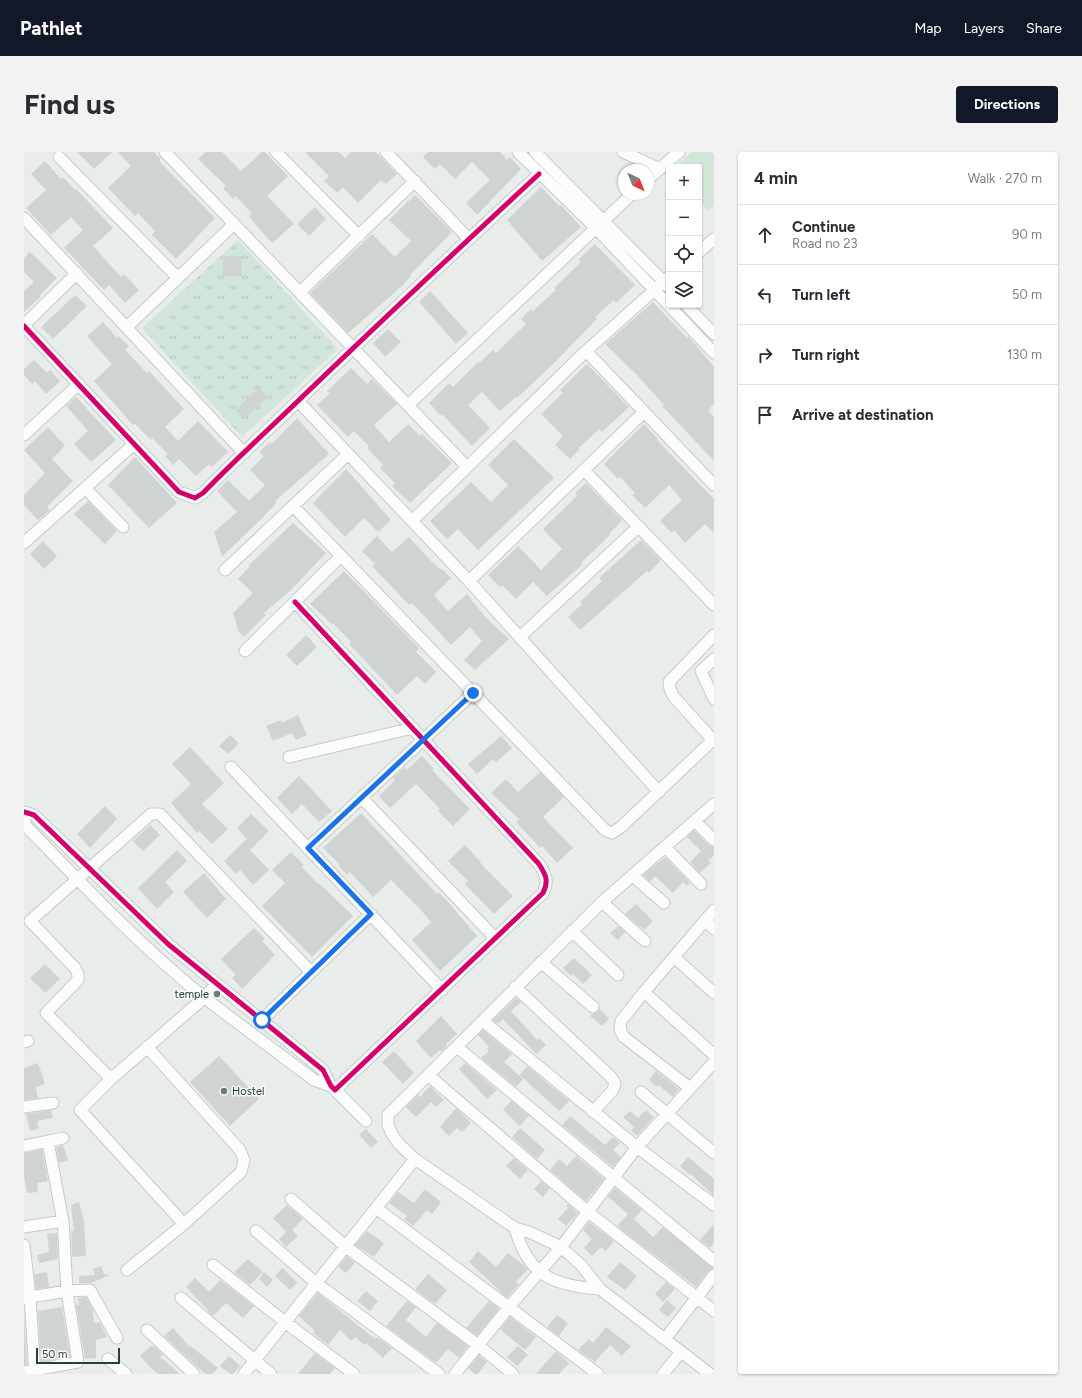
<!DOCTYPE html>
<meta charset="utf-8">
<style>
:root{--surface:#fff;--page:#f2f2f3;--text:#2b2b33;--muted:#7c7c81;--line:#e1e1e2;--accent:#111827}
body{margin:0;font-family:Figtree,sans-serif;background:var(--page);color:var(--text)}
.controls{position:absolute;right:12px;top:12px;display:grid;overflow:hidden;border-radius:4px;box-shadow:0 1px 3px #0004}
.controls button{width:36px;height:36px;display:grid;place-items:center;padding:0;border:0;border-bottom:1px solid var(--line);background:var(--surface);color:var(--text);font:20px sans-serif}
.compass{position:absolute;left:594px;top:12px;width:36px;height:36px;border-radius:50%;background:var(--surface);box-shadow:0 1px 3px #0004;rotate:137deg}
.scale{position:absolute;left:12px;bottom:10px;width:84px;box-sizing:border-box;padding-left:4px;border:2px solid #24423a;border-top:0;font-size:11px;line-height:14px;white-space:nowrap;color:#24423a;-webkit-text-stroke:3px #f7fbf9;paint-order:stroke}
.stop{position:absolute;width:12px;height:12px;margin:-9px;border:3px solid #1a73e8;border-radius:50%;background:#fff}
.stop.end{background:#1a73e8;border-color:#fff;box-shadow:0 1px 4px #0008}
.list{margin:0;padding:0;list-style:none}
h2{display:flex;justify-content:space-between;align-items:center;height:52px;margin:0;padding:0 16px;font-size:17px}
h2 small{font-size:13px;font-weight:400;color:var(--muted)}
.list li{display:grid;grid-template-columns:26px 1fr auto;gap:12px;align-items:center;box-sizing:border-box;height:60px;padding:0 16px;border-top:1px solid var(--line)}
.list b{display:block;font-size:15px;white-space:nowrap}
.list p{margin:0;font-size:13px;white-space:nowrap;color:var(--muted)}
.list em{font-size:13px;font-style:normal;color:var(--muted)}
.icon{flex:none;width:22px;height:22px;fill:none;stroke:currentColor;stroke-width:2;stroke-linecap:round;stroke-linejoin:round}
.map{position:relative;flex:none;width:690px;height:1222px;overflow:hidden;border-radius:4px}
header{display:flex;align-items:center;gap:24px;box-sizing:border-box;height:56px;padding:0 20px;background:var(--accent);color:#fff}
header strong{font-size:19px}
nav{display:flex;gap:22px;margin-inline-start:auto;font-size:14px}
.intro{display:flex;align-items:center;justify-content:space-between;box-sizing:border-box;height:96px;padding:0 24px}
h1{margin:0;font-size:28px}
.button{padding:10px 18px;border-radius:4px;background:var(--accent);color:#fff;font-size:14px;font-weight:700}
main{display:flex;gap:24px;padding:0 24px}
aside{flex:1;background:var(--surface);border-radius:4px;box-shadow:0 1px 3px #0004}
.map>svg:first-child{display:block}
.grass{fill:#d1e6d8}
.park{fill:url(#park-tufts)}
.building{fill:#cfd4d2}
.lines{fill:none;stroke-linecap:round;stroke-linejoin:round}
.street-casing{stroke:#c5cac8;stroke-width:13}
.street{stroke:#fcfcfc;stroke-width:11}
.cycleway-casing{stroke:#f7fbf9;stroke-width:8}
.cycleway{stroke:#d6006c;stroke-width:5}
.route{stroke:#1a73e8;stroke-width:5}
.poi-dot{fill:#697e78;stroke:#f7fbf9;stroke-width:1.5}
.labels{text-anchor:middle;stroke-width:3;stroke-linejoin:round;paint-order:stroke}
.poi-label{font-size:11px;fill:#24423a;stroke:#f7fbf9;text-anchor:end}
</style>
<header>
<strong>Pathlet</strong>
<nav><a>Map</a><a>Layers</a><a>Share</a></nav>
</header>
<div class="intro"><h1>Find us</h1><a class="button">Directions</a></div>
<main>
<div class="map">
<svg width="690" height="1222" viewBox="0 0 690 1222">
<defs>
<pattern id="park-tufts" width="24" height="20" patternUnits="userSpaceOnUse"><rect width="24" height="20" fill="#d1e6d8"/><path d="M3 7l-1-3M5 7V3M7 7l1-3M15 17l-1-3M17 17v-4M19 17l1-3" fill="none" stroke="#b3c6ba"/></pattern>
</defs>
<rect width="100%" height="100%" fill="#e8edeb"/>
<path class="grass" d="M668 0H689L690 2V54L684 59 675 47V15H650Z"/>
<path class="park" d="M214 88 314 197 218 285 118 176Z"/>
<path class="building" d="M53 0H88L70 17Z
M94 0H130L137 7 135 9 191 66 152 107 128 83 131 79 114 61 111 64 84 36 107 14Z
M182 0H198L217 19 238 0H241L264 24 243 44 270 72 248 91 225 65 228 62 212 44 209 47 199 36 202 34 174 7Z
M281 0H315L321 6 327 0H352L373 22 362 32 357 28 334 51 319 35 313 41 300 29 305 24Z
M404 0H476L483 8 486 5 497 17 453 63 442 51 466 28 448 10 431 27 416 12 411 17 399 5Z
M21 9 37 27 39 25 51 38 52 37 89 76 69 94 97 125 100 122 115 138 101 151 85 133 80 138 40 96 59 78 47 65 27 83 2 56 22 38 7 22Z
M517 35 535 54 537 53 557 75 518 109 483 68Z
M391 43 428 80 386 123 387 124 377 135 324 181 286 141 348 82 371 105 387 89 365 68Z
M291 55 302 67 285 84 273 72Z
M571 92 611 133 592 151 590 148 571 165 573 167 532 209 493 246 492 245 476 259 458 240 444 253 466 276 448 294 418 262 417 264 405 251 425 231 429 235 454 210 455 211 469 198 472 201 502 172 497 167 507 157 509 159 532 138 530 136 557 110 554 108Z
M6 100 33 126 16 143 17 145 0 160V139L10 130 0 120V106Z
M199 104H217L218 124H199Z
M406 139 444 181 432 192 395 150Z
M51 143 63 154 29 187 17 175Z
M629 150 663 186 664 184 690 215V252L684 258 690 265V309L639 255 640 253 613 223 581 192Z
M79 170 93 186 95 184 105 194 101 198 123 221 125 219 160 257 141 275 154 289 174 269 204 300 188 315 185 312 172 324 155 307 149 313 141 304 144 302 128 286 127 288 111 272 109 273 70 229 88 212 63 184Z
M364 177 377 190 361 205 349 191Z
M10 208 23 221 26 218 36 229 22 242 11 229 8 232 0 223V217Z
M563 212 605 255 578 280 575 277 555 296 556 297 546 307 531 293 539 284 517 262 539 241 536 238Z
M327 216 343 232 348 227 373 252 350 273 365 290 384 272 396 284 398 282 428 311 386 351 368 334 371 331 356 316 359 313 343 296 345 294 330 279 324 285 293 253 306 241 303 239Z
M235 236 243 245 220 267 212 258Z
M52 245 92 288 67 310 50 292 64 279 42 254Z
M273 266 305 302 251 349 253 350 240 364 198 405 190 380 213 360 193 339 204 328 225 349 241 333 226 318 240 304 235 300 246 290 248 292Z
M620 272 634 287 633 288 690 347V381L681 372 661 391 650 378 648 381 636 369 658 348 645 333 621 356 608 343 611 341 596 325 594 327 580 312Z
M24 275 41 294 28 307 49 329 23 355 26 358 14 368 0 353V343L21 321 0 298Z
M490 287 530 326 454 398 434 377 423 387 406 369 447 330 467 350 484 333 464 313Z
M111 305 153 351 125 376 84 333Z
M322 317 367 368 354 380 340 366 321 385 289 351Z
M562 331 598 368 585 382 586 383 557 411 559 412 523 444 509 430 492 447 478 433 476 435 464 423 494 394 517 418 538 397 519 377 553 344 551 341Z
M64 349 93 379 81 392 50 362Z
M269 371 302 401 267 438 240 461 242 463 220 485 215 480 209 461 229 441 214 427 226 414 225 413Z
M353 384 368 400 385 385 406 408 417 418 418 417 427 426 410 443 424 459 443 442 463 467 485 487 451 518 440 508 458 489 446 475 427 493 388 451 385 453 348 414 351 412 338 399Z
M617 388 637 408 625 421 623 419 556 478 544 465 558 452 556 450 578 429 575 426Z
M19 389 33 404 20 417 6 402Z
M320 419 395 496 392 500 412 520 401 532 393 524 373 543 325 492 327 490 309 471 308 472 286 452Z
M282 483 293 495 273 514 262 503Z
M274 563 283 583 272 588 268 581 249 589 242 574 257 568 258 571Z
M206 583 215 591 204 602 195 594Z
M477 584 488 596 472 610 469 607 453 622 444 612Z
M166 595 200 631 178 652 204 677 188 692 175 679 173 681 147 651 167 632 148 612Z
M398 604 410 617 408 618 446 657 429 674 414 659 416 657 392 632 366 656 355 644 371 628 369 626 381 615 383 618Z
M516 620 540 645 519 665 549 696 533 711 518 694 516 696 492 670 495 667 467 641 482 627 494 640Z
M275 624 308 659 295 670 278 652 268 662 253 646Z
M81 654 93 667 66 696 53 682Z
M337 661 413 742 414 740 424 750 453 784 416 819 388 788 407 770 396 757 367 728 349 745 326 720 323 723 314 713 315 712 299 696Z
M227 662 245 679 226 698 245 718 229 733 216 718 212 722 200 709 223 687 213 676Z
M126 673 136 683 119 699 109 689Z
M670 678 685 693 690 695V703L684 709 687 711 676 721 666 710 677 699 663 685Z
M441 693 457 710 456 711 489 744 470 762 441 732 444 729 424 709Z
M153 698 163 709 141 730 150 740 133 757 114 736Z
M267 700 280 713 278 715 294 732 295 731 329 764 288 805 238 754 261 731 248 718Z
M641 705 666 731 663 734 659 730 649 741 631 724 626 730 619 723Z
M180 721 202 747 183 766 159 740Z
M612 752 629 769 620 778 601 762Z
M594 774 601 780 594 788 586 781Z
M230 776 241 787 238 789 251 803 218 837 208 826 212 823 197 807Z
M550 806 568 823 559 832 549 822 547 824 539 816Z
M21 812 36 827 21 841 6 826Z
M492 846 497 850 487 859 513 888 515 886 522 893 512 902 479 867 474 872 469 868Z
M575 857 585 866 578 874 566 864Z
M417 864 433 882 422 892 423 894 417 900 416 898 407 906 392 889Z
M459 878 488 902 480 910 499 927 492 935 457 906 465 899 463 897 465 895 454 883Z
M370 899 390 921 379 932 358 910Z
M195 904 235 947 206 974 166 930Z
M14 911 21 932 12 935 14 946 0 948V916Z
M441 911 473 938 463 947 435 917Z
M503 914 545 949 535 959 496 923Z
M632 919 655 937 649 945 634 933 633 935 625 928Z
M406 934 420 948 412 955 407 950 392 965 382 955 394 943 396 945Z
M487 949 505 964 496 974 479 958Z
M432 956 447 971 438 980 433 976 425 984 416 975Z
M27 958 29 966 13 969 15 977 6 979 2 962Z
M622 958 630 965 613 984 607 979 610 975 599 965 606 959 614 966Z
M546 964 581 993 589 985 596 991 589 998 597 1005 589 1015 538 973Z
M496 976 521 998 513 1007 488 985Z
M342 977 354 990 347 996 335 983Z
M39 993 44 1008 35 1011 32 995Z
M18 997 24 1029 13 1031 14 1040 3 1041 0 1023V1001Z
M552 1004 580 1027 562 1049 526 1018 535 1007 543 1014Z
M664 1005 690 1027V1044L667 1022 666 1023 656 1014Z
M490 1006 504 1018 496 1027 482 1014Z
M517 1029 526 1036 519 1045 510 1037Z
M591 1036 618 1058 610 1067 629 1085 639 1075 686 1114 690 1116 684 1119 672 1135 593 1074 604 1062 584 1045Z
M401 1037 417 1050 408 1062 403 1058 389 1074 380 1067 383 1064 365 1051 374 1040 390 1051Z
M55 1050 60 1069 62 1104 48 1105 47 1079H50L47 1053Z
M544 1052 554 1061 542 1074 534 1067 544 1056 542 1054Z
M263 1053 279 1067 268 1078 274 1084 262 1095 255 1087 262 1080 249 1066Z
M565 1070 590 1089 582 1099 577 1095 568 1104 560 1096 568 1087 559 1078Z
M690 1072V1091L686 1096 676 1088Z
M343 1079 360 1091 350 1105 331 1093Z
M33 1081 34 1107 15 1111 13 1103 25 1100 23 1082Z
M454 1099 472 1115 484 1101 504 1117 492 1130 495 1132 483 1146 445 1110Z
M323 1104 331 1111 322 1121 314 1115Z
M224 1107 239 1120 226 1133 210 1120Z
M596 1110 613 1124 601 1138 583 1125Z
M77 1114 80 1122 86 1123 67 1131H55V1124L71 1123 69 1117Z
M258 1116 273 1130 266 1138 251 1124Z
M23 1120 25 1135 12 1137 10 1122Z
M240 1120 249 1128 243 1135 235 1127Z
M404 1122 423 1138 411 1152 392 1138V1136Z
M171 1126 185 1140 196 1128 230 1154 219 1166 202 1151 189 1164 162 1135Z
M642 1130 651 1137 639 1150 631 1142Z
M342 1139 354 1149 346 1159 333 1149Z
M294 1141 351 1187 353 1185 368 1196 359 1206 342 1191 340 1193 331 1185 327 1189 316 1178 304 1193 289 1181 291 1179 275 1164Z
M62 1145 69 1157 70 1171 76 1170 83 1185 72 1188V1206L61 1207 52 1153H55L54 1146Z
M643 1148 652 1156 644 1165 635 1158Z
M383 1149 392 1155 382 1168 402 1185 413 1171 444 1194 435 1206 424 1197 412 1211 362 1174Z
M465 1149 475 1157 453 1184 442 1176Z
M38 1155 46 1204 17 1210 14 1159Z
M0 1161 3 1212 0 1213Z
M533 1163 544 1171 535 1184 523 1175Z
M486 1165 512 1185 501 1198 476 1177Z
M582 1175 607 1194 598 1204 586 1193 571 1210 554 1198 565 1187 569 1191Z
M149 1176 166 1195 167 1194 194 1216 188 1222H181L140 1184Z
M127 1194 128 1195 130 1194 139 1203 136 1205 156 1222H134L127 1216 116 1204Z
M494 1194 504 1203 493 1214 483 1205Z
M532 1199 545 1211 535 1222H512Z
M291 1201 311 1216 306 1222H274Z
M455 1203 463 1210 454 1222H451L444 1216Z
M205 1204 216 1214 209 1222H206L196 1214Z"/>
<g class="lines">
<defs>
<path id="street" d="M141 0 443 315
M252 0 335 84
M362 0 445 87
M494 0 571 75 690 201
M511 0 645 135
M599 0 636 17
M35 5 154 126
M624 27 655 0
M0 66 219 300
M675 100 690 87
M276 140 391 29
M662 153 690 182
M0 173 53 121
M0 174 155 340 171 346 179 341C210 309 243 279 275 248 354 172 434 97 515 22
M103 175 210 72
M562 199 690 333
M274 249 445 429 635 640
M384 253 608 42
M0 283 55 232
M560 318 690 453
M61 336 99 375
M269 354 581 678 588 681 597 675 690 587
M388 369 562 199 645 125
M0 391 110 292
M201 418 324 302
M445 429 620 260
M496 485 614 375
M221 499 317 404
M690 507 677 519 690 547
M689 588 650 545 646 537 645 530 690 483
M265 605 389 576
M207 615 418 838
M338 646 471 786
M0 660 10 663 144 792 299 918 307 934 311 938 519 741C525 729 522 723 515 712L271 450
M0 665 1 673C59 733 116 794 181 846 217 874 254 901 290 928L307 934
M671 669 690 688
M641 695 677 732
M284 696 449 541
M609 724 640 751
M578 750 621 789
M681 768 690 777
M548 779 594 823
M650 805 690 841
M517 810 569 855
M491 835 587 925 591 931 589 938 569 960
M620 840 690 903
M238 868 347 762
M459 869 613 995 690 1053
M0 890 4 889
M433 895 690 1109
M404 923 563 1059 690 1159
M87 927 22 861 54 828V822L51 816 6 769 127 662H136L287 820
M666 936 600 885 596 878 597 869 620 840 690 758
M311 938 342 969
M617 940 690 1001
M0 955 29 951
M0 994 39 986
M267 1047 321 1094 454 1193 489 1222
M352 1056 574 1222
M160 1072 56 958 87 927 181 845 192 832
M0 1075 39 1069 24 990
M491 1076 391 1007 374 991 368 982 364 973V963L578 750 690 652
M232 1079 292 1131 415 1222
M0 1093 6 1145 11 1222
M189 1113 261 1170 330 1222
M103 1118 160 1072 217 1020 220 1008 216 998 123 895
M576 1137C530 1134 504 1124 491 1076L505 1080 537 1095 557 1113 576 1137 686 1222
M1 1146 43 1139 66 1138 93 1186
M157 1146 247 1222
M123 1178 170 1222
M641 1187 690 1123
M84 1207 102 1222
M0 1220 54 1210 43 1139 39 1069
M220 1222 391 1007
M431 1222 485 1155 537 1095 613 995 690 910
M639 1222 657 1200"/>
</defs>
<use href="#street" class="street-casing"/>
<use href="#street" class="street"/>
<defs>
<path id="cycleway" d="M0 174 155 340 171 346 179 341C210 309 243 279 275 248 354 172 434 97 515 22
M0 660 10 663 144 792 299 918 307 934 311 938 519 741C525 729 522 723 515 712L271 450"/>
</defs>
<use href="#cycleway" class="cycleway-casing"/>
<use href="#cycleway" class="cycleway"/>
</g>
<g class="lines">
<path class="route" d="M238 868 347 762 284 696 449 541"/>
</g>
<g class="poi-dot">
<circle cx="193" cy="842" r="4"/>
<circle cx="200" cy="939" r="4"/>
</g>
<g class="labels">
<g class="poi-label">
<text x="185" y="846">temple</text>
<text x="208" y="943" text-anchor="start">Hostel</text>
</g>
</g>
</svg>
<div class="controls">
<button>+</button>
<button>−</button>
<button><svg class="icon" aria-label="locate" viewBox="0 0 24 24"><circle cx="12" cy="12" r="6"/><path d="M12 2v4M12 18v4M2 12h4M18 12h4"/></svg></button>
<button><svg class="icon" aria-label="layers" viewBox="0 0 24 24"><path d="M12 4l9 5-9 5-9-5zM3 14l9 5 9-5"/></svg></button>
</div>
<svg class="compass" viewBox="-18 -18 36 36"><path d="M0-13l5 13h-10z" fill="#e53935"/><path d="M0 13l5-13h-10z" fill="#7c7c81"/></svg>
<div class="scale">50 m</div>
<div class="stop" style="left:238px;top:868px"></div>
<div class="stop end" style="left:449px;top:541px"></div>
</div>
<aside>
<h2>4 min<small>Walk · 270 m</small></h2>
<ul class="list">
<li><svg class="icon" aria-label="ahead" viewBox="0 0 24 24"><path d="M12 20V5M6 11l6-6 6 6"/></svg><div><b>Continue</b><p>Road no 23</p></div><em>90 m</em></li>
<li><svg class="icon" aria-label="left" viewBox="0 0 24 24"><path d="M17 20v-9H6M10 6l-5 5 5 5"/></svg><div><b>Turn left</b></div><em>50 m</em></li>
<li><svg class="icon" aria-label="right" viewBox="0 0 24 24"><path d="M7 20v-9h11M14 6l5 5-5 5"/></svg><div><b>Turn right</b></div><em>130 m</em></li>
<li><svg class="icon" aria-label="arrive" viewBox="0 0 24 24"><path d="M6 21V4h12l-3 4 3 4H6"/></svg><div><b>Arrive at destination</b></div></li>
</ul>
</aside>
</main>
